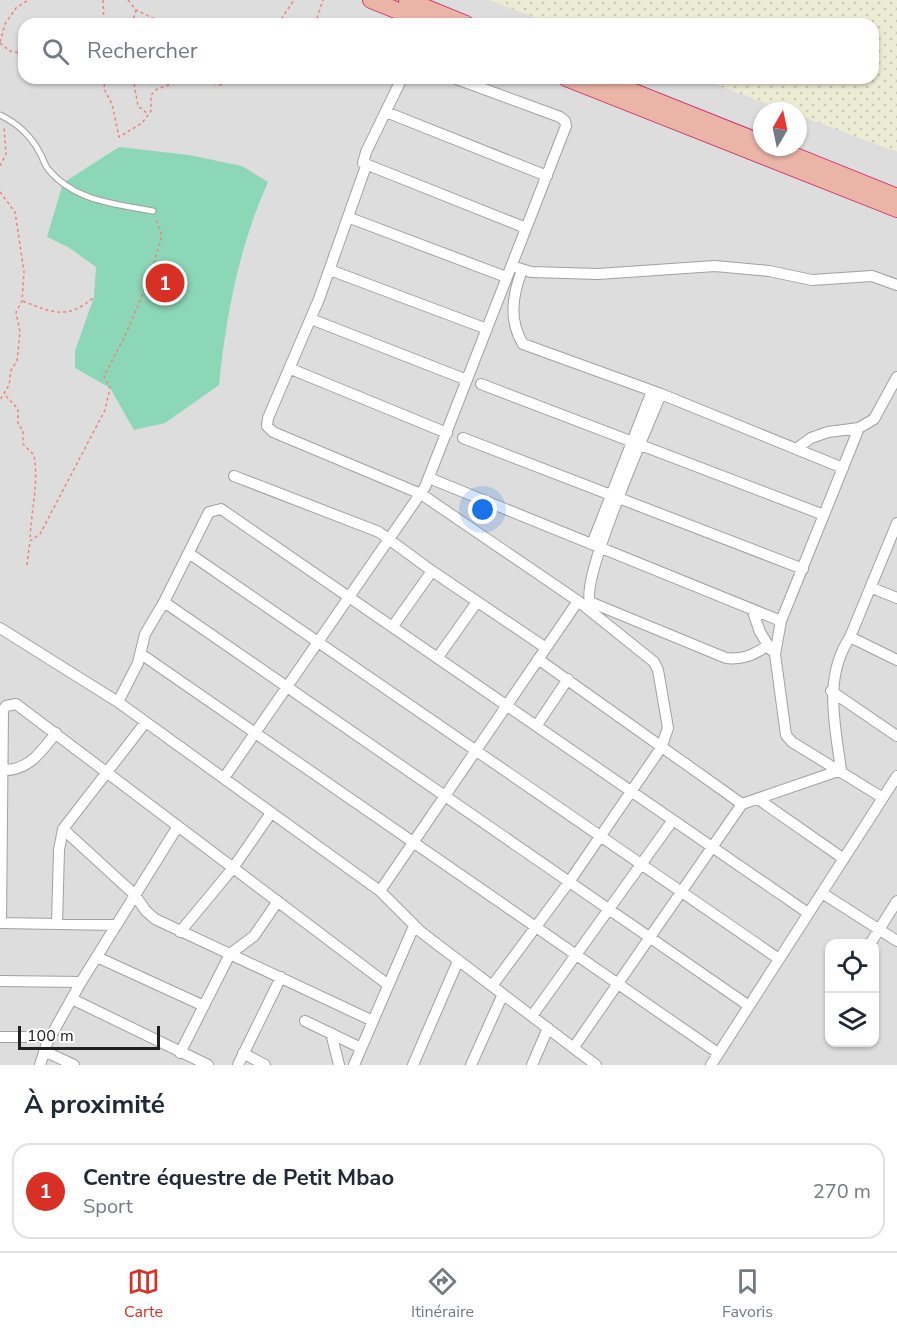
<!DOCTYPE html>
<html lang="fr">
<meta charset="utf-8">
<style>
:root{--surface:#fff;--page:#f2f2f3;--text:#1f2937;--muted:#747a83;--line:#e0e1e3;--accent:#d93025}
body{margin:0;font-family:"Nunito Sans",sans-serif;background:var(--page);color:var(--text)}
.controls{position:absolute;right:18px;bottom:18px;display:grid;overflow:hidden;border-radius:12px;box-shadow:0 2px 4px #0004}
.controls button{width:54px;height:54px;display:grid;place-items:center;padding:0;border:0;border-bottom:2px solid var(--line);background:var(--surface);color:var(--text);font:30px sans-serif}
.compass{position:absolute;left:753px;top:102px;width:54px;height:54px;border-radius:50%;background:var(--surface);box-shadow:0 2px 4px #0004;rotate:9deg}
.scale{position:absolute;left:18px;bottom:15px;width:142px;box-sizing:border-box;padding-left:6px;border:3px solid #202020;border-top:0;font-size:16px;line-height:21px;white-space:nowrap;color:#202020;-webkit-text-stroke:4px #fff;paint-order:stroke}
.you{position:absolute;left:483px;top:510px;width:21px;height:21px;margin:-15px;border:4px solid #fff;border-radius:50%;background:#1a73e8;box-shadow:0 0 0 9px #1a73e833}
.badge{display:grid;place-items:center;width:39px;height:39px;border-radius:50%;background:var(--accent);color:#fff;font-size:20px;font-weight:700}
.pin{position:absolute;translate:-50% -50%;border:3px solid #fff;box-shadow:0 2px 6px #0006}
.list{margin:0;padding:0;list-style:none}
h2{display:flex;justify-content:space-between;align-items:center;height:78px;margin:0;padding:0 24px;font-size:26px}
h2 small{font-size:20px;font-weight:400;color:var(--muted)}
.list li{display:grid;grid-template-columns:39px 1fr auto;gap:18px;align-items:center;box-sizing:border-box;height:96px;margin:0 12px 12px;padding:0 12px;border:2px solid var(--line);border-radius:18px}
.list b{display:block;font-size:22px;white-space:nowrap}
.list p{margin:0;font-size:20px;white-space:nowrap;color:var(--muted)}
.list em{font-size:20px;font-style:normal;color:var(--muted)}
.icon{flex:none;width:33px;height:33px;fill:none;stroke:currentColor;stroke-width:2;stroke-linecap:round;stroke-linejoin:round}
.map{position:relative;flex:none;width:897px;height:1065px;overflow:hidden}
.search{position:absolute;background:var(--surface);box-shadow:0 2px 4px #0004;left:18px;right:18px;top:18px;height:66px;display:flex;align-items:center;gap:15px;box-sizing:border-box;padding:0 21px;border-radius:18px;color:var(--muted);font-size:22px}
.sheet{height:186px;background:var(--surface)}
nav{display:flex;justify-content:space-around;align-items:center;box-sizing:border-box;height:84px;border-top:2px solid var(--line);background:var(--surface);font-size:16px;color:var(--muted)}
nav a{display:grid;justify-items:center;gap:3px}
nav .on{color:var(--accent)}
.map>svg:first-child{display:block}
.residential{fill:#dedddd;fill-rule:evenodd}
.farmland{fill:url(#farmland-dots)}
.pitch{fill:#8cd7b8}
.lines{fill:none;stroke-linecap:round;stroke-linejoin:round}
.service-casing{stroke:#a1a1a1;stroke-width:7}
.minor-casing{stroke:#a1a1a1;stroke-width:12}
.trunk-casing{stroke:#cc366d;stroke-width:18}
.path{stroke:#ee837a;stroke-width:1.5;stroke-dasharray:3 3;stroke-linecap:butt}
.service{stroke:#fff;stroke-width:5}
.minor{stroke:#fff;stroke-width:10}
.trunk{stroke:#eab4a7;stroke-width:16}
</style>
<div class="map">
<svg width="897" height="1065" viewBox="0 0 897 1065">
<defs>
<pattern id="farmland-dots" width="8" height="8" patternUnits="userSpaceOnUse" patternTransform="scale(1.5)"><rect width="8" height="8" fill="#ebecd4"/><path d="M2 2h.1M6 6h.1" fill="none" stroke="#c9cab6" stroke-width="1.8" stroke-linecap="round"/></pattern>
</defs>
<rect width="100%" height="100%" fill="#efece7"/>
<path class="residential" d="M0 0H897V1065H0ZM24 24H873V78H24ZM762 111H798V147H762ZM830 944H874V1042H830Z"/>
<path class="farmland" d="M489 0H897V152L798 115V111H787L699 78H873V24H553Z"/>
<path class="pitch" d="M119 147 189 155 242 166 268 182C239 247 226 315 219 385L165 423 134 430 110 388 75 368V351L94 297 96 267 68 247 47 237 63 183Z"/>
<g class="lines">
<defs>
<path id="service" d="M0 115C17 123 31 136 40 153 43 158 44 164 48 169 74 201 115 204 153 211"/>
<path id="minor" d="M402 78 366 152 363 163 526 228
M386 112 547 176
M366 166 319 299 268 418 267 426 273 432 421 494 578 601 654 662 658 670 668 728 661 748 569 882 492 986
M350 218 506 277
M518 268 531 272 598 274 715 266 769 271 812 280 872 276 897 285
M330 270 487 329
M522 270C513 294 508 320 523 344L661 394 843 468
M311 319 467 380
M291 369 447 433
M481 384 824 515
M661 394C647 428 581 576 590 602L726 658C743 660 753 655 767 646
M859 428 781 621 775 654 786 735 792 742 883 798
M463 438 803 569
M796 449 811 438 828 432 859 428 874 419 897 377
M234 476 379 532 432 571 546 648
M429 478 781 621
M592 544 652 391
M190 554 779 959
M872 588 897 598
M164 602 749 1006
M752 609 760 632 771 650
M393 626 432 571
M0 628 118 702 380 891 421 932 596 1065
M850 637 897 523
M141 654 718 1053
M438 657 477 602
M538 659 742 804 841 770
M831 691 897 736
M118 702 138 663 145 634 164 602 209 512 221 509 808 913
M537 725 568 679
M0 770C28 772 40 753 56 733
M841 770C835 724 823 678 850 637L897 660
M224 778 425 487 566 126 565 121 560 117 454 78
M758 799 844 859
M63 829 134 894 146 911 155 919 373 1021
M380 891 578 601
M822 893 897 941
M0 923 116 925
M1 923 3 710 6 706 16 704 387 984
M57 924 59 850 63 829 145 723
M180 932 233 868 271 813
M870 944 897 901
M97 957 204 1006
M0 981 81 982
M72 999 208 1065
M532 1016 673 820
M305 1021 361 1048
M331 1033 339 1065
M0 1037H51
M574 1047 742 804
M44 1051 74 1065
M180 1053 230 954 254 936 278 901
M243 1053 265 1065
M40 1065 47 1043 81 982 178 826
M238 1065 281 977
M354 1065 414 926
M413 1065 458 961
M471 1065 503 994
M532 1065 548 1028
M711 1065 897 776"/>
<path id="trunk" d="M371 0 431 24
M407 0 466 24
M566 78 897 209
M599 78 762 143
M773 147 897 197"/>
</defs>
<use href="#service" class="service-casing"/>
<use href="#minor" class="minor-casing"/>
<use href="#trunk" class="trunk-casing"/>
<path class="path" d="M103 0 104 24
M128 0 136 10 165 24
M132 24 136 10
M278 24 294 0
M315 24 323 0
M0 42 5 24 16 8 28 0
M0 43 10 51 24 54
M105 78 104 89 112 104 119 137 142 123 151 111V95L157 89 177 82H208L220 85 239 78
M133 78 138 106 148 114
M0 166 6 154 4 127
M0 192 15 212 24 272 22 301 16 312 20 332 17 361 11 370 9 385 0 400
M23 301C52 313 68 320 94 297
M6 396 18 409V425L23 430V444L34 455C39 484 31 510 30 540
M27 565 30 541 40 534 105 410 110 388 104 376 125 336 149 279 162 236 156 219"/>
<use href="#service" class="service"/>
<use href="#minor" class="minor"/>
<use href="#trunk" class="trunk"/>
</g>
</svg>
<div class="controls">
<button><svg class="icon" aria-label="locate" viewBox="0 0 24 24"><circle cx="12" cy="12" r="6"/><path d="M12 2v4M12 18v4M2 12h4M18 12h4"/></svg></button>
<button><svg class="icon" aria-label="layers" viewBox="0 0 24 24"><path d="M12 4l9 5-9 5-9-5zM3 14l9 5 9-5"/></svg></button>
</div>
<svg class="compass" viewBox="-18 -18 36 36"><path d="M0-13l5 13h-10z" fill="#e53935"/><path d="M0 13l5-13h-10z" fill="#747a83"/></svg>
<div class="scale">100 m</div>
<div class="you"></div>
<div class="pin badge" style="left:165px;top:283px">1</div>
<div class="search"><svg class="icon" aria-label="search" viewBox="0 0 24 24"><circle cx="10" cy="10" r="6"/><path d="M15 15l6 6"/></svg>Rechercher</div>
</div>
<section class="sheet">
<h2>À proximité<small></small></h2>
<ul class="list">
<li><span class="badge">1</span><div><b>Centre équestre de Petit Mbao</b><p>Sport</p></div><em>270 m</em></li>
</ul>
</section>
<nav>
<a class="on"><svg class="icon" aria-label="map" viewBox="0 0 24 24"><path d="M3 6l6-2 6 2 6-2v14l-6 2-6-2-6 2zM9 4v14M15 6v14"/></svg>Carte</a>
<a><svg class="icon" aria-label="directions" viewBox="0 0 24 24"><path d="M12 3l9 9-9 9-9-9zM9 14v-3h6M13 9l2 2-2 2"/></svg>Itinéraire</a>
<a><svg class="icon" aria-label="saved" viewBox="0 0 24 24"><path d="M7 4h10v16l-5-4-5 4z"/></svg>Favoris</a>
</nav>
